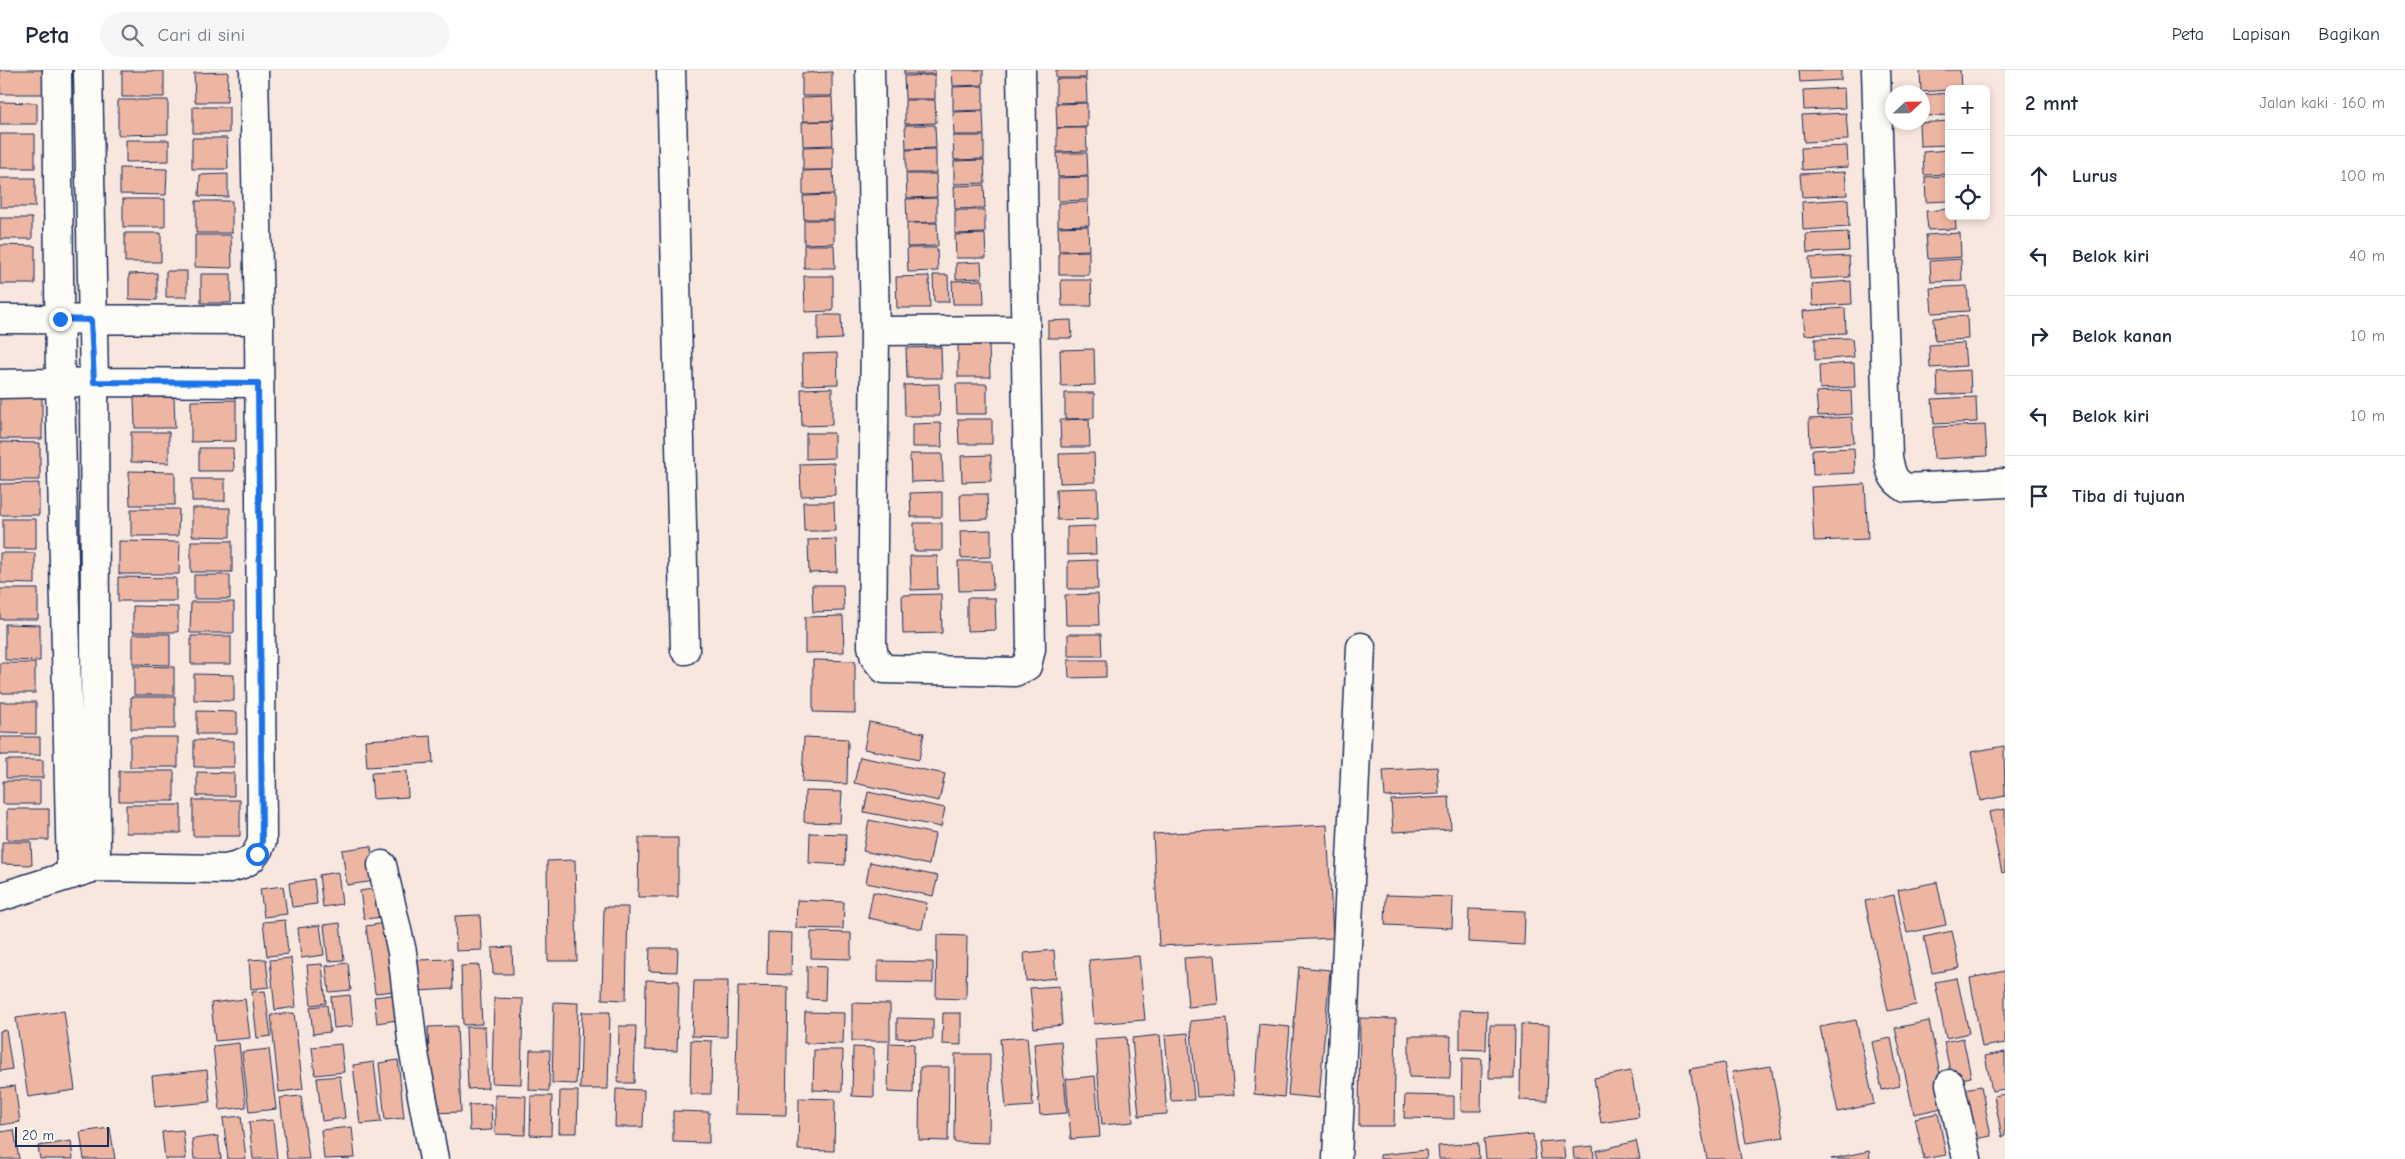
<!DOCTYPE html>
<html lang="id">
<meta charset="utf-8">
<style>
:root{--surface:#fff;--page:#f6f6f7;--text:#1f2937;--muted:#747a83;--line:#e0e1e3}
body{margin:0;font-family:"Comic Neue",sans-serif;background:var(--page);color:var(--text)}
.controls{position:absolute;right:15px;top:15px;display:grid;overflow:hidden;border-radius:8px;box-shadow:0 2px 8px #0003}
.controls button{width:45px;height:45px;display:grid;place-items:center;padding:0;border:0;border-bottom:1px solid var(--line);background:var(--surface);color:var(--text);font:25px sans-serif}
.compass{position:absolute;left:1885px;top:15px;width:45px;height:45px;border-radius:50%;background:var(--surface);box-shadow:0 2px 8px #0003;rotate:68deg}
.scale{position:absolute;left:15px;bottom:12px;width:94px;box-sizing:border-box;padding-left:5px;border:2px solid #1b2f5e;border-top:0;font-size:14px;line-height:18px;white-space:nowrap;color:#1b2f5e;-webkit-text-stroke:4px #fdfcf7;paint-order:stroke}
.stop{position:absolute;width:15px;height:15px;margin:-11px;border:4px solid #1a73e8;border-radius:50%;background:#fff}
.stop.end{background:#1a73e8;border-color:#fff;box-shadow:0 1px 5px #0008}
.list{margin:0;padding:0;list-style:none}
h2{display:flex;justify-content:space-between;align-items:center;height:65px;margin:0;padding:0 20px;font-size:21px}
h2 small{font-size:16px;font-weight:400;color:var(--muted)}
.list li{display:grid;grid-template-columns:32px 1fr auto;gap:15px;align-items:center;box-sizing:border-box;height:80px;padding:0 20px;border-top:1px solid var(--line)}
.list b{display:block;font-size:19px;white-space:nowrap}
.list em{font-size:16px;font-style:normal;color:var(--muted)}
.icon{flex:none;width:28px;height:28px;fill:none;stroke:currentColor;stroke-width:2;stroke-linecap:round;stroke-linejoin:round}
.map{position:relative;flex:none;width:2005px;height:1089px;overflow:hidden}
header{display:flex;align-items:center;gap:30px;box-sizing:border-box;height:70px;padding:0 25px;background:var(--surface);border-bottom:1px solid var(--line)}
header strong{font-size:24px}
nav{display:flex;gap:28px;margin-inline-start:auto;font-size:18px}
.search{width:350px;height:45px;background:var(--page);display:flex;align-items:center;gap:12px;box-sizing:border-box;padding:0 18px;border-radius:28px;color:var(--muted);font-size:19px}
main{display:flex}
aside{flex:1;background:var(--surface)}
.map>svg:first-child{display:block}
.building{fill:#edb6a2;stroke:#1b2f5e}
.lines{fill:none;stroke-linecap:round;stroke-linejoin:round}
.minor-casing{stroke:#1b2f5e;stroke-width:31}
.minor{stroke:#fdfcf7;stroke-width:28}
.route{stroke:#1a73e8;stroke-width:6}
</style>
<header>
<strong>Peta</strong>
<div class="search"><svg class="icon" aria-label="search" viewBox="0 0 24 24"><circle cx="10" cy="10" r="6"/><path d="M15 15l6 6"/></svg>Cari di sini</div>
<nav><a>Peta</a><a>Lapisan</a><a>Bagikan</a></nav>
</header>
<main>
<div class="map">
<svg width="2005" height="1089" viewBox="0 0 2005 1089">
<rect width="100%" height="100%" fill="#f8e7de"/>
<filter id="ink" filterUnits="userSpaceOnUse"><feTurbulence type="fractalNoise" baseFrequency=".02" numOctaves="2"/><feDisplacementMap in="SourceGraphic" scale="10" xChannelSelector="R" yChannelSelector="G"/><feConvolveMatrix kernelMatrix="1 2 1 2 8 2 1 2 1" color-interpolation-filters="sRGB"/></filter>
<g filter="url(#ink)">
<path class="building" d="M0 0H45V24H0Z
M904 0H935V4H904Z
M952 0H983V15L953 16Z
M1056 0H1086V8H1056Z
M1799 0H1841V10L1800 12Z
M1920 0H1960L1961 19 1921 22Z
M122 1H164V27H122Z
M228 2 227 32H195L194 3Z
M832 2V26H802V3Z
M935 5V29H905L904 6Z
M1056 9H1086L1087 32 1056 33Z
M983 16V40L953 41V17Z
M1844 18 1845 38 1804 40 1803 20Z
M1949 23V45L1925 46 1924 25Z
M832 27 833 51H803L802 28Z
M118 30H168V64L118 65Z
M905 30H935L936 53 905 54Z
M0 32 37 33V54H0Z
M1087 33V57L1057 58 1056 34Z
M193 37H229V63H193Z
M983 41 984 65H954L953 42Z
M1846 43 1848 70 1804 72 1802 45Z
M832 51 833 75 803 76 802 52Z
M1949 51V75L1920 76 1919 53Z
M905 55H935L936 78 906 79Z
M1057 58H1086L1087 81 1057 82Z
M0 64H35V98H0Z
M953 66H984V89L954 90Z
M192 68H227L228 99H192Z
M126 70H169V91L126 92Z
M833 76V100H803V77Z
M1847 76 1848 97 1802 100 1801 78Z
M936 79V103H906V80Z
M1949 80V104L1924 105 1923 82Z
M1057 83H1087L1088 106 1058 107Z
M984 90 985 113 954 114V91Z
M120 98 167 99 166 125 120 124Z
M833 100 834 124 803 125V101Z
M1845 102 1847 125 1802 127 1800 104Z
M228 104V127L199 126 200 105Z
M906 104H936L937 127 907 128Z
M1949 106V131L1926 132 1925 107Z
M1088 107V130L1058 131V108Z
M0 108H35V137H0Z
M984 115 985 138 955 139 954 116Z
M834 125V149H804L803 126Z
M937 128V152L907 153 906 129Z
M123 129H165V157H123Z
M1848 129 1849 157 1803 160 1802 132Z
M196 131H232V163H196Z
M1088 132 1089 155 1058 156V133Z
M1949 139V146H1955L1956 159 1928 160 1926 141Z
M955 140H985V163L955 164Z
M0 148H32V169H0Z
M804 150H834V173L804 174Z
M907 153H937L938 176 907 177Z
M1088 156 1089 180 1059 181 1058 157Z
M1848 162 1849 181 1807 183 1806 164Z
M125 163H161V192H125Z
M1960 163 1961 187 1928 189 1926 165Z
M985 164 986 188H956L955 165Z
M195 165H231L232 198 195 197Z
M0 175 35 176V214H0Z
M804 175H834L835 198H804Z
M907 178H937L938 201 908 202Z
M1089 181V205H1059V182Z
M1849 186 1850 207 1810 209 1809 188Z
M1961 189 1962 211 1931 212 1930 191Z
M981 192 982 208 956 209V193Z
M166 201H187V227H166Z
M157 203V230L129 229V204Z
M201 204H231V233H201Z
M933 205H948L949 232H934Z
M804 206H833V241L805 242Z
M929 206 930 238H897L896 207Z
M983 210 984 234H953L952 211Z
M1061 210H1091L1092 236H1062Z
M1851 211 1852 234 1813 236 1812 214Z
M1967 216 1969 241 1932 243 1930 218Z
M1845 238 1846 263 1805 265 1803 241Z
M818 245H841L842 269 818 270Z
M1967 246 1968 269 1935 271 1934 248Z
M1071 250 1072 268H1048V251Z
M1852 268 1854 287 1815 290V269Z
M1964 273 1966 296 1930 298 1929 275Z
M958 275H989L990 307H958Z
M941 277 942 308H907L906 278Z
M1094 279 1095 315 1061 316 1060 280Z
M837 283 838 314 803 315 802 284Z
M1854 293 1855 317 1820 319 1819 295Z
M1970 300 1971 323 1938 325 1937 302Z
M939 314 940 346H905L904 315Z
M956 314H987V344H957Z
M832 318V355L802 356 801 319Z
M1851 320 1852 344 1818 346 1816 322Z
M1065 323H1094V348L1065 349Z
M0 324 42 325V369H0Z
M134 327H174L175 358H135Z
M1976 327 1977 352 1934 354 1932 329Z
M236 330V371L191 372V331Z
M1852 347 1854 373 1810 376 1809 349Z
M958 349H992V374H959Z
M1089 349 1090 377H1061L1060 350Z
M941 353 942 377H912V354Z
M1985 355 1987 386 1934 389 1933 357Z
M131 362H169V393L131 392Z
M806 363H834V388L806 389Z
M0 372 40 373V410H0Z
M199 378H233L234 401H199Z
M1854 378 1855 403 1813 405 1812 380Z
M1094 383 1095 412 1060 413 1059 384Z
M910 384H942L943 411 911 412Z
M991 385V411L962 412 961 386Z
M834 393 835 425 801 426 800 394Z
M129 401 175 402V435H130Z
M192 409H225V431H192Z
M39 413V445H0V414Z
M1865 414 1868 469 1814 471 1811 417Z
M1097 418 1098 449 1057 450 1056 419Z
M942 422V447H911L910 423Z
M960 424H987L988 449 961 450Z
M803 432H834L835 461H804Z
M192 438H230V467L192 466Z
M131 439H179L178 466H131Z
M3 449H36V479H3Z
M914 453H942V481H914Z
M1095 456 1096 484 1067 485V457Z
M991 460V487L961 488 960 461Z
M836 469 837 502 809 503 808 470Z
M119 471 180 472 179 504H119Z
M191 471H232V502H191Z
M0 483H35V514L0 513Z
M910 486H937L938 519 911 520Z
M1097 490 1098 519H1068V491Z
M958 491H992L993 520 959 521Z
M194 505H230V529H194Z
M118 507 176 508V531H118Z
M812 515H843L844 541 813 542Z
M0 519H38V549H0Z
M941 524 942 563 903 564 902 525Z
M1098 524 1099 555H1066L1065 525Z
M967 528H995L996 560 967 561Z
M191 532H234V563H190Z
M133 536 178 537V562H133Z
M843 546 844 582 805 583V547Z
M5 554 40 555V591L5 590Z
M133 564H170V595L133 594Z
M1068 564H1101L1102 586H1068Z
M191 566H231V594H191Z
M813 590 855 591V643L813 642Z
M1068 590H1106V607L1069 608Z
M0 593H35V623H0Z
M134 596 174 597V625H134Z
M194 604 234 605V631L194 630Z
M131 627H175V659H131Z
M0 632H36V664L0 663Z
M197 641 237 642V664H197Z
M869 652 924 663 919 690 864 679Z
M431 666 433 693 367 697 365 670Z
M0 667H40V685H0Z
M130 667H178V697H130Z
M804 667 848 669 847 714 802 712Z
M194 670 234 671V697H194Z
M2004 676 2005 726 1980 731 1971 682Z
M860 687 945 704 939 731 854 713Z
M6 690H43V708H6Z
M1437 697 1439 724 1385 727 1383 700Z
M119 701H174V731H119Z
M407 701 408 727 373 729 371 703Z
M197 702 234 703V726H197Z
M3 711H40V734H3Z
M805 721 842 722 840 753 804 752Z
M868 722 945 738 941 757 864 742Z
M1449 727 1451 759 1393 762 1391 730Z
M193 730H240V766H193Z
M126 735H181V763H126Z
M7 739H49V770H7Z
M2005 739V802L2002 803 1989 742Z
M869 750 935 764 929 795 863 781Z
M1327 755 1333 868 1159 876 1153 764Z
M810 763 846 764 845 795 809 793Z
M639 768H678V827H638Z
M2 772H31L32 795 2 794Z
M371 776 375 811 347 815 342 780Z
M575 790 577 891H548L547 791Z
M870 792 938 806 933 826 866 813Z
M338 802 342 834 323 837 319 805Z
M314 809 317 834 292 837 289 813Z
M1937 812 1946 855 1907 863 1898 820Z
M283 816 287 844 264 847 260 819Z
M379 818 383 847 364 849 360 821Z
M873 822 927 833 922 859 868 848Z
M1386 825 1453 827 1452 858 1385 855Z
M1894 825 1916 935 1888 941 1865 831Z
M797 830 844 832 843 859 796 858Z
M604 837H628L626 930 602 929Z
M1469 839 1525 841 1524 875 1468 872Z
M480 845 482 880 456 881 455 846Z
M285 850 288 884 267 886 263 852Z
M340 853 344 890 328 891 324 855Z
M385 853 395 921 375 923 366 856Z
M320 855 324 885 301 888 298 858Z
M1952 861 1960 898 1932 903 1924 867Z
M768 862 792 863 791 905 767 904Z
M811 862 851 863V889L811 888Z
M937 865 967 866 966 929 936 928Z
M512 877 513 904H493L492 878Z
M650 878H678L677 902 649 901Z
M1054 880 1056 908 1026 911 1024 883Z
M1139 886 1145 950 1094 954 1089 890Z
M1214 886 1218 934 1188 937 1184 888Z
M291 888 296 937 275 940 270 890Z
M266 889 269 917 251 919 249 890Z
M452 889 453 919 418 921 416 890Z
M878 891 933 892V913L878 912Z
M348 893 351 920 329 922 326 896Z
M322 894 326 933 311 935 307 895Z
M479 895 482 954 463 955 461 896Z
M807 896 826 897 825 930 807 929Z
M1299 897 1330 900 1319 1028 1288 1025Z
M2005 901V973L1982 977 1970 908Z
M1957 908 1969 963 1946 968 1935 912Z
M646 910 679 911 677 981 645 980Z
M694 911H728L727 967 692 966Z
M738 916 788 917 786 1045 735 1044Z
M1059 916 1062 955 1034 958 1030 918Z
M265 921 271 966 257 968 252 922Z
M400 924 404 949 377 953 374 927Z
M350 925 353 956 334 958 331 927Z
M494 928 523 929 521 1014 492 1013Z
M245 929 250 968 215 971 211 933Z
M554 932 578 933 576 1014 552 1013Z
M852 933 890 934V971H852Z
M327 935 330 962 313 964 310 937Z
M1460 940 1487 941 1486 980 1460 979Z
M64 941 75 1020 28 1027 16 948Z
M582 942H610L608 1019H580Z
M805 942 844 943 843 974 804 973Z
M294 943 303 1019 279 1022 271 945Z
M943 943H961V975L942 974Z
M897 948 933 949V969L897 968Z
M1227 948 1234 1025 1197 1027 1190 951Z
M1360 948 1396 949 1394 1056H1359Z
M1856 950 1874 1034 1838 1042 1820 957Z
M1929 951 1947 1037 1914 1044 1895 958Z
M1259 954 1290 957 1284 1027 1254 1024Z
M1521 954 1549 955 1547 1031 1520 1030Z
M1490 955H1515L1514 1008H1489Z
M457 956 461 1042 431 1043 428 957Z
M619 956H636L634 1013H618Z
M466 957H485L488 1018 468 1019Z
M6 960 12 999 0 1001V961Z
M1188 963 1194 1030 1171 1031 1165 965Z
M1160 965 1167 1044 1139 1046 1132 968Z
M1409 966H1451L1450 1008 1409 1007Z
M1027 967 1033 1036 1006 1038 1000 969Z
M1126 967 1133 1052 1102 1055 1095 969Z
M1891 968 1900 1016 1882 1020 1872 972Z
M1963 968 1971 1007 1952 1011 1944 972Z
M691 970 712 971 711 1024H690Z
M1061 971 1067 1043 1040 1045 1034 974Z
M239 973 246 1037 220 1040 213 976Z
M889 973 914 974 913 1023 888 1022Z
M341 974 344 1002 315 1005 312 977Z
M853 977 874 978V1027L852 1026Z
M269 979 276 1039 249 1042 242 982Z
M530 980H550L549 1021 529 1020Z
M814 980H843L842 1021 813 1020Z
M2005 982V1019L1992 1021 1985 986Z
M955 984H990L989 1073 954 1072Z
M1462 988 1482 989 1481 1041H1461Z
M398 990 404 1048 385 1050 379 993Z
M374 992 381 1052 360 1054 353 995Z
M1724 993 1741 1089H1707L1690 999Z
M1771 996 1784 1067 1746 1073 1732 1002Z
M920 997H949L948 1071 919 1070Z
M207 1000 210 1032 155 1037 152 1006Z
M1631 1001 1639 1047 1601 1053 1594 1008Z
M340 1006 345 1048 322 1051 317 1008Z
M1095 1006 1100 1067 1071 1069 1066 1009Z
M15 1016 20 1052 0 1055V1018Z
M1981 1016 1991 1066 1965 1071 1954 1021Z
M616 1019 644 1020 643 1057H615Z
M560 1021H578L577 1063H559Z
M2005 1024V1066L2002 1067 1994 1026Z
M495 1025 526 1026 525 1065 495 1064Z
M1405 1025 1454 1026V1049L1404 1048Z
M301 1026 309 1089H287L280 1028Z
M531 1026H552L551 1066 530 1065Z
M799 1028 835 1029 834 1081 798 1080Z
M491 1034 492 1060 470 1061 469 1035Z
M673 1041 709 1042V1073L673 1072Z
M1938 1043 1946 1085 1924 1089 1915 1048Z
M241 1046 246 1089H228L223 1048Z
M273 1050 277 1089H253L249 1052Z
M352 1057 355 1088 324 1089 321 1060Z
M110 1058 115 1089H84L80 1062Z
M14 1060 19 1089H0V1062Z
M183 1060 186 1089H165L162 1062Z
M1533 1064 1536 1089H1486L1484 1069Z
M218 1066 221 1089H194L192 1069Z
M1563 1070 1565 1089H1541L1539 1072Z
M71 1071 73 1089H40L38 1076Z
M1636 1071 1640 1089H1598L1596 1081Z
M1478 1073 1479 1089H1439L1438 1076Z
M1593 1076 1594 1089H1574L1573 1078Z
M1426 1080 1427 1089H1380V1085Z
M1869 1081 1870 1089H1831Z"/>
<g class="lines">
<defs>
<path id="minor" d="M57 0 60 313 71 805
M88 0 94 312 96 797
M671 0 685 580
M870 0 875 261 872 576 875 588 884 599 1015 602 1027 596 1031 579 1021 0
M1876 0 1888 387C1891 403 1892 410 1906 418L2005 413
M0 249 259 250
M875 261 1025 260
M0 314 94 312 258 313
M382 795 402 882 413 978 434 1089
M0 827 96 797 225 799C245 795 255 791 262 771L259 250 254 0
M1950 1014 1967 1089
M1337 1089 1361 577"/>
</defs>
<use href="#minor" class="minor-casing"/>
<use href="#minor" class="minor"/>
</g>
</g>
<g class="lines" filter="url(#ink)">
<path class="route" d="M60 249 91 250 94 312 258 313 262 771 257 784"/>
</g>
</svg>
<div class="controls">
<button>+</button>
<button>−</button>
<button><svg class="icon" aria-label="locate" viewBox="0 0 24 24"><circle cx="12" cy="12" r="6"/><path d="M12 2v4M12 18v4M2 12h4M18 12h4"/></svg></button>
</div>
<svg class="compass" viewBox="-18 -18 36 36"><path d="M0-13l5 13h-10z" fill="#e53935"/><path d="M0 13l5-13h-10z" fill="#747a83"/></svg>
<div class="scale">20 m</div>
<div class="stop" style="left:257px;top:784px"></div>
<div class="stop end" style="left:60px;top:249px"></div>
</div>
<aside>
<h2>2 mnt<small>Jalan kaki · 160 m</small></h2>
<ul class="list">
<li><svg class="icon" aria-label="ahead" viewBox="0 0 24 24"><path d="M12 20V5M6 11l6-6 6 6"/></svg><div><b>Lurus</b></div><em>100 m</em></li>
<li><svg class="icon" aria-label="left" viewBox="0 0 24 24"><path d="M17 20v-9H6M10 6l-5 5 5 5"/></svg><div><b>Belok kiri</b></div><em>40 m</em></li>
<li><svg class="icon" aria-label="right" viewBox="0 0 24 24"><path d="M7 20v-9h11M14 6l5 5-5 5"/></svg><div><b>Belok kanan</b></div><em>10 m</em></li>
<li><svg class="icon" aria-label="left" viewBox="0 0 24 24"><path d="M17 20v-9H6M10 6l-5 5 5 5"/></svg><div><b>Belok kiri</b></div><em>10 m</em></li>
<li><svg class="icon" aria-label="arrive" viewBox="0 0 24 24"><path d="M6 21V4h12l-3 4 3 4H6"/></svg><div><b>Tiba di tujuan</b></div></li>
</ul>
</aside>
</main>
